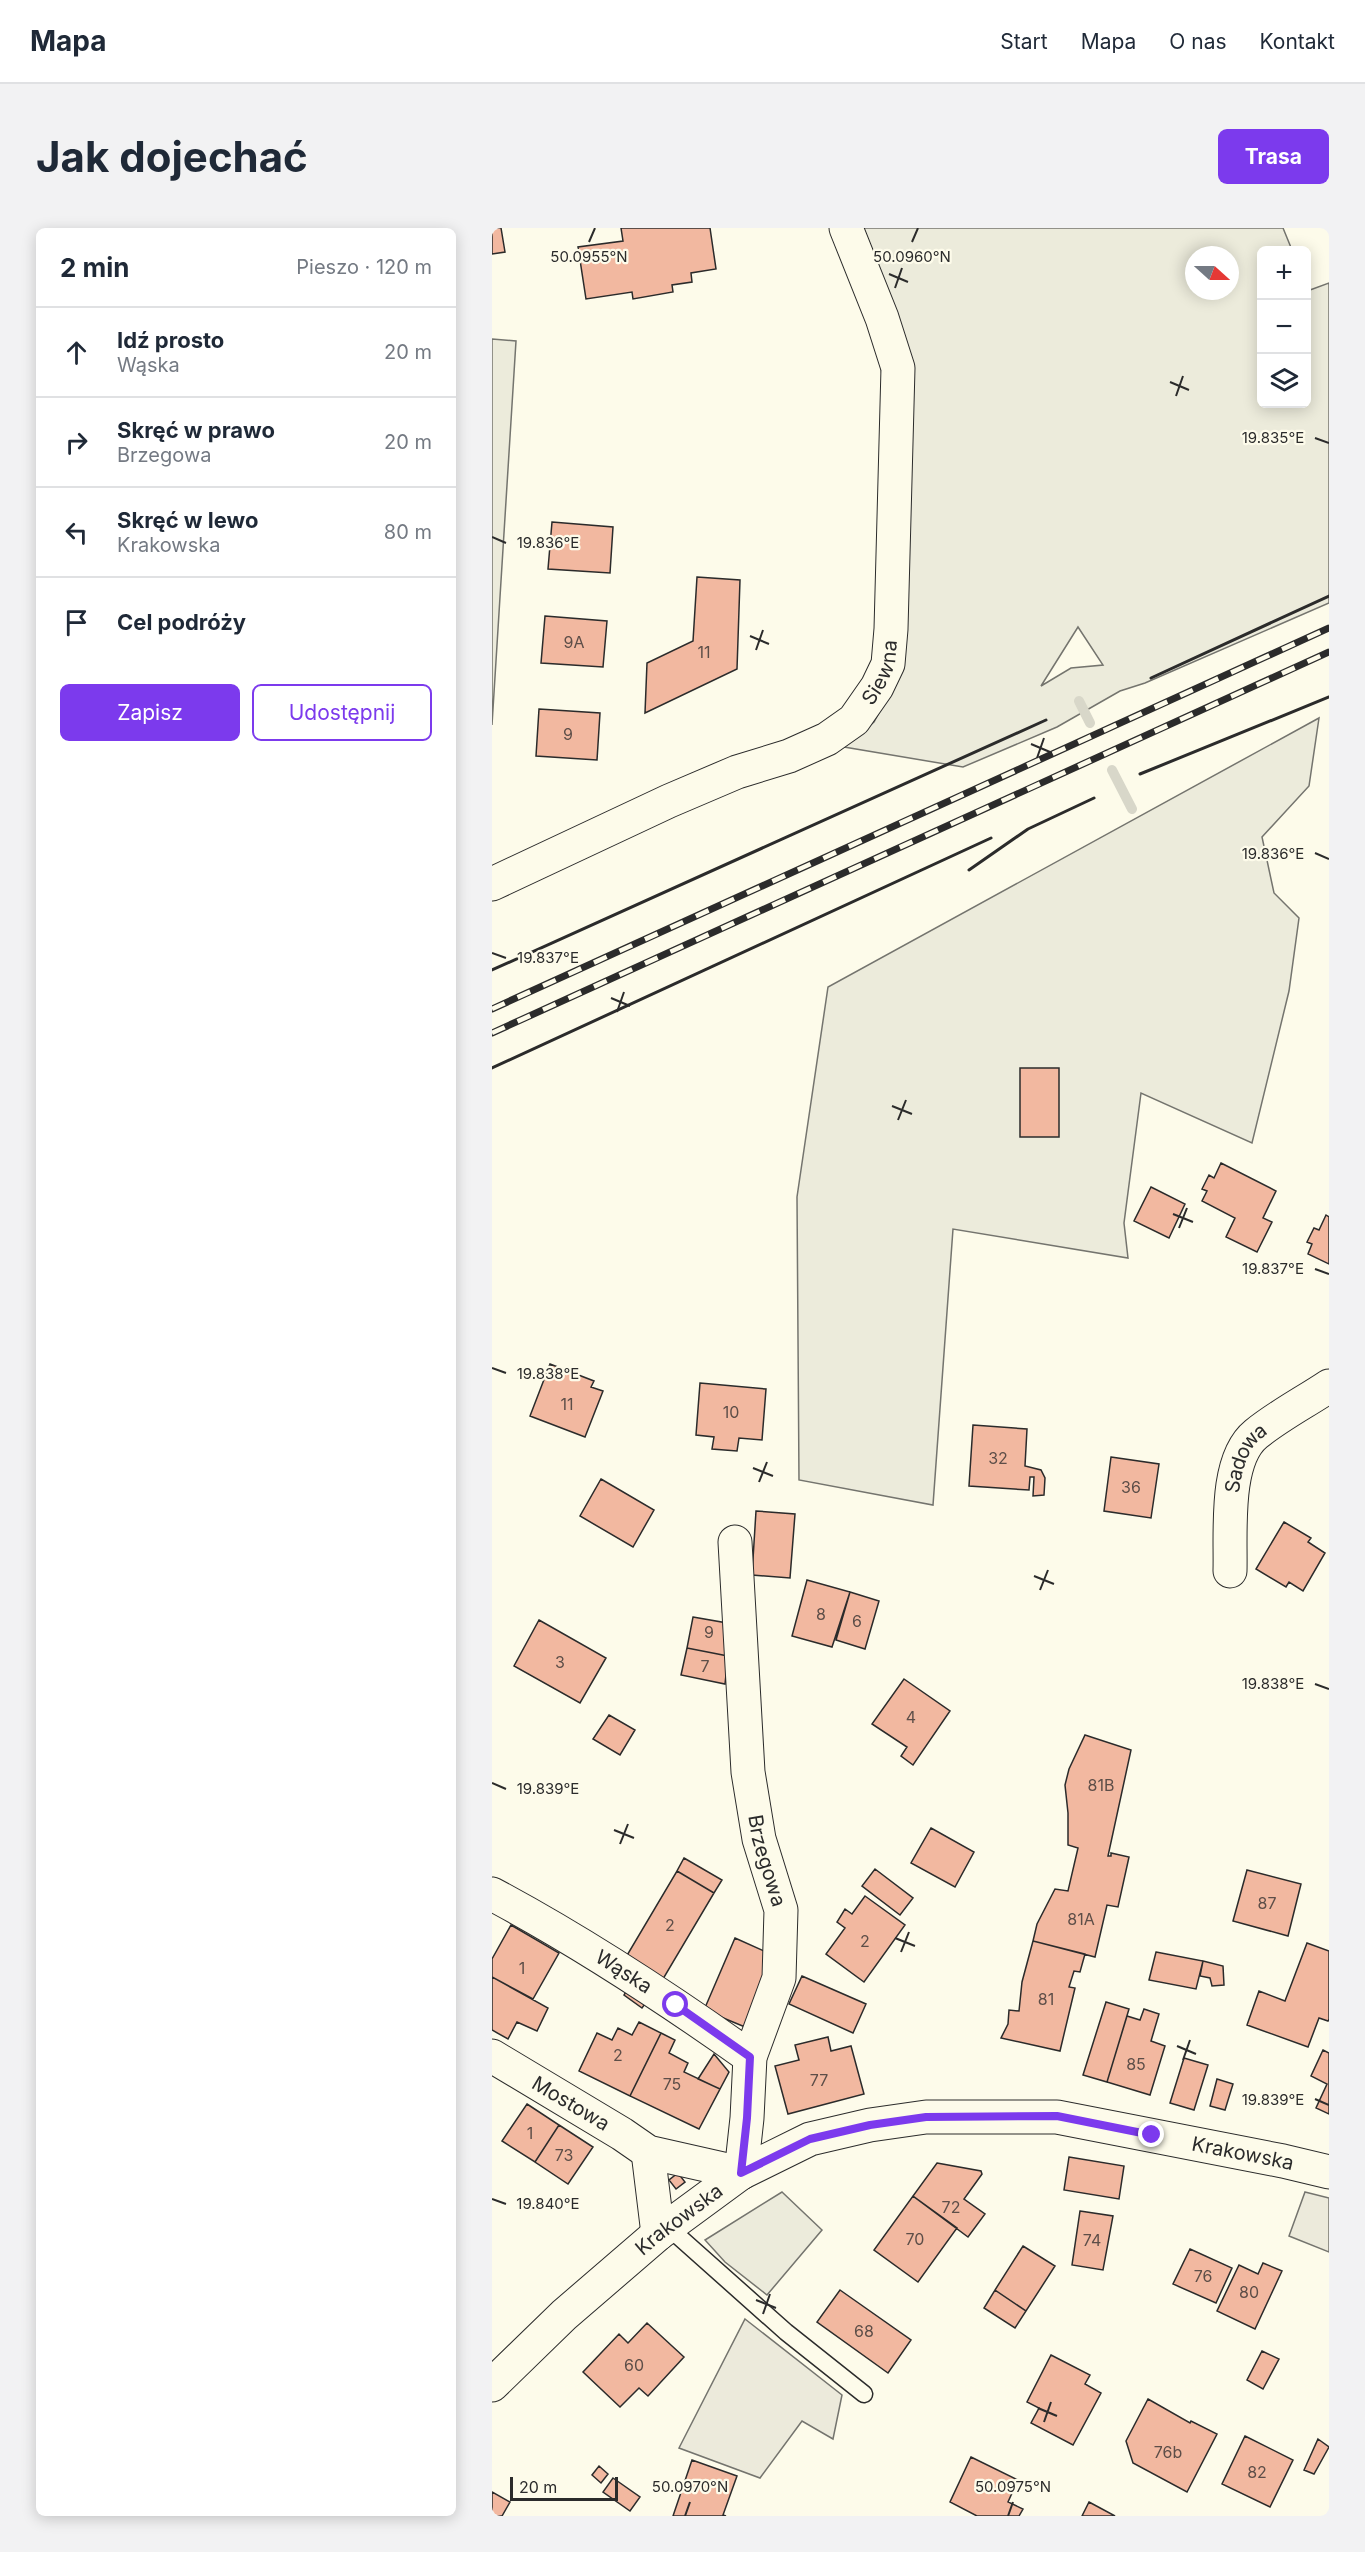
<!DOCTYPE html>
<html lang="pl">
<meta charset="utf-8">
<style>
:root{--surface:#fff;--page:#f2f2f3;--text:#1f2937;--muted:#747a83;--line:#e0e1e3;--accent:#7c3aed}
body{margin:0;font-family:Inter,sans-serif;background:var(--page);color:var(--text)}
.controls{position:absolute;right:18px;top:18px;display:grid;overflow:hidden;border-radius:9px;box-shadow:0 3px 15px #0003}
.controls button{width:54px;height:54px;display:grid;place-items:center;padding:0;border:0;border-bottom:2px solid var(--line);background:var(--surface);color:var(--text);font:30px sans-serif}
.compass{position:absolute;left:693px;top:18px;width:54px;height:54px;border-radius:50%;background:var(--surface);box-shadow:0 3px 15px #0003;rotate:111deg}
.scale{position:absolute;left:18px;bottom:15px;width:108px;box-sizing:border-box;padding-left:6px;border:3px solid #2b2b2b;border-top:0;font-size:16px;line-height:21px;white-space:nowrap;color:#2b2b2b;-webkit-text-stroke:4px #fdfbea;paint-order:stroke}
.stop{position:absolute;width:18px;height:18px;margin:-14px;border:4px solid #7c3aed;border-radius:50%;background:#fff}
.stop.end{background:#7c3aed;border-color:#fff;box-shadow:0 2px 6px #0008}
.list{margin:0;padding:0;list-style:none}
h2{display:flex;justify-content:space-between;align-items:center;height:78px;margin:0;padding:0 24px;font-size:26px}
h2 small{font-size:20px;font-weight:400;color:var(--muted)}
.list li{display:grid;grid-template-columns:39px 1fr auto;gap:18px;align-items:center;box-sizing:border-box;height:90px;padding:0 24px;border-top:2px solid var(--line)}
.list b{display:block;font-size:22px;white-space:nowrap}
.list p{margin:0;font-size:20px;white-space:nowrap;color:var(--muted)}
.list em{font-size:20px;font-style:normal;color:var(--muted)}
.actions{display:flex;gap:12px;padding:18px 24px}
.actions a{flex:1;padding:14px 0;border:2px solid var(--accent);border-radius:9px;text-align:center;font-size:21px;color:var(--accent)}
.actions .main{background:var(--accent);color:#fff}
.icon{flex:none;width:33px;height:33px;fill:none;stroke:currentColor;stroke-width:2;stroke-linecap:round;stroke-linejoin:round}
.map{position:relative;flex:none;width:837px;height:2288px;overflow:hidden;border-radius:9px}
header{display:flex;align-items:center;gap:36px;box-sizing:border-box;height:84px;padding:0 30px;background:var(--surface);border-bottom:2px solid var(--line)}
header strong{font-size:28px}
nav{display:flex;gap:33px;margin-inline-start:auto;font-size:21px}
.intro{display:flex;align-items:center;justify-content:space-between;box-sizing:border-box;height:144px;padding:0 36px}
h1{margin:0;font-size:42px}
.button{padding:15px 27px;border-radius:9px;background:var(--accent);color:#fff;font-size:21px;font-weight:700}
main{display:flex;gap:36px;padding:0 36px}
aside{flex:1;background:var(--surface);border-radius:9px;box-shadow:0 3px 15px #0003}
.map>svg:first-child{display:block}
.green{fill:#ecebdb;stroke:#74746e;stroke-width:1.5;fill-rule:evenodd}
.parking{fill:#eceadb;stroke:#74746e;stroke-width:1.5}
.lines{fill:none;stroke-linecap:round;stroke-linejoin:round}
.stream{stroke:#d8d7c9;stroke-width:10}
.building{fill:#f2b8a0;stroke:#2b2b2b;stroke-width:1.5}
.lane-casing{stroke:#2b2b2b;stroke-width:19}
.street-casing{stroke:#2b2b2b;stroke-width:35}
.secondary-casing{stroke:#2b2b2b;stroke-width:35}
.lane{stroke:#fdfbea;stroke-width:16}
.street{stroke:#fdfbea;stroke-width:33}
.secondary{stroke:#fdfbea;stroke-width:33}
.rail-casing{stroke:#2b2b2b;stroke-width:7}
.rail{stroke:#fdfbea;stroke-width:4.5;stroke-dasharray:14;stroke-linecap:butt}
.wall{stroke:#2b2b2b;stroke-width:3}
.route{stroke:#7c3aed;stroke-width:8}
.ticks{fill:none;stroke:#2b2b2b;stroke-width:2}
.labels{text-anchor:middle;stroke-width:4.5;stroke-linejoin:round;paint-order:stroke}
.number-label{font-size:16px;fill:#5d4e48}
.street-label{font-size:20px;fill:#2b2b2b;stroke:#fdfbea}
.ticks-label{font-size:15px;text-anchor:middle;fill:#2b2b2b;stroke:#fdfbea;stroke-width:4.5;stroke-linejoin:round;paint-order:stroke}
</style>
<header>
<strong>Mapa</strong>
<nav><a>Start</a><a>Mapa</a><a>O nas</a><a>Kontakt</a></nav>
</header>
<div class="intro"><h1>Jak dojechać</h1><a class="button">Trasa</a></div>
<main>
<aside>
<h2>2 min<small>Pieszo · 120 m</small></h2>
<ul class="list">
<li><svg class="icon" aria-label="ahead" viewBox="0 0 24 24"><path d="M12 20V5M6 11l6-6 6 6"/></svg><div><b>Idź prosto</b><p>Wąska</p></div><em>20 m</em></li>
<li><svg class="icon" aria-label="right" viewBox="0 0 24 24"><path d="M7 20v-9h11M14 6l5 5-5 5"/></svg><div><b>Skręć w prawo</b><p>Brzegowa</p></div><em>20 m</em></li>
<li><svg class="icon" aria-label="left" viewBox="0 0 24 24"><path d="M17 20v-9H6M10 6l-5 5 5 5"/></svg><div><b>Skręć w lewo</b><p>Krakowska</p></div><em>80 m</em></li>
<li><svg class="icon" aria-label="arrive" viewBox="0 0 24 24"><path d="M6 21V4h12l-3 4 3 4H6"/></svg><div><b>Cel podróży</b></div></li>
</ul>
<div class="actions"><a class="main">Zapisz</a><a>Udostępnij</a></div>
</aside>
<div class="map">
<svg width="837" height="2288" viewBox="0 0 837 2288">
<rect width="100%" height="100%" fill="#fdfbea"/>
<path class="green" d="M371 0H791L800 22H770V176H814L815 55 818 62 837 55V375L653 455 628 463 565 499 471 539 352 519 382 494 405 451 415 342ZM702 27H738V63H702ZM586 399 611 437 579 440 549 458Z
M0 111 24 113 0 497Z
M827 490 817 558 770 609 782 665 807 690 797 763 760 915 649 865 632 995 636 1030 461 1001 441 1277 307 1252 305 969 336 759Z
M290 1964 330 2002 275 2067 233 2034 213 2012Z"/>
<path class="parking" d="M813 1964 837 1970V2024L797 2008Z
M253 2091 350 2167 341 2211 310 2193 268 2250 187 2220Z"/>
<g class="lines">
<path class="stream" d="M587 473 598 495
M620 542 640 581"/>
</g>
<path class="building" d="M0 0H9L13 24 0 26Z
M129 0H218L224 41 199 45 200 54 180 57 181 64 141 71 140 64 94 71 86 19 131 13Z
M60 294 121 299 118 345 56 341Z
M205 349 248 352 245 441 153 485 155 435 201 413Z
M53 388 115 393 111 439 49 435Z
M47 481 108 485 105 532 44 528Z
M528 840H567V909H528Z
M729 935 784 963 771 990 780 994 765 1024 734 1009 743 990 710 973 715 963 710 961 717 947 722 950Z
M659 959 693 976 677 1010 642 993Z
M834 987 837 989V1036L816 1026 820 1016 815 1014 822 1000 827 1002Z
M58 1136 102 1153 99 1159 111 1163 93 1209 38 1188Z
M208 1155 274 1161 270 1212 247 1210 245 1223 220 1221 222 1209 204 1207Z
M481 1197 535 1201 533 1238 549 1242 553 1250 552 1267 541 1268 542 1249H538L537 1262 477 1258Z
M619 1229 667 1236 659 1290 612 1283Z
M109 1251 162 1282 141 1319 88 1288Z
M264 1283 303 1286 298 1350 260 1347Z
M792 1294 819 1310 816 1314 833 1325 811 1363 797 1354 794 1359 764 1341Z
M315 1352 358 1364 340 1419 300 1408Z
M358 1364 387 1373 373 1421 344 1412Z
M201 1389 235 1395 236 1428 195 1420Z
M47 1392 114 1430 88 1475 22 1438Z
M195 1420 236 1428 233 1456 189 1447Z
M412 1451 458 1483 421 1537 409 1528 415 1519 380 1496Z
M117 1487 143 1502 128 1527 101 1511Z
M593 1507 639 1522 616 1628H619V1625L637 1629 626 1679 615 1677 603 1729 541 1713 545 1696 563 1661 576 1663 586 1620 576 1617V1585L573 1557 577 1541Z
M439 1600 482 1624 463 1659 419 1635Z
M192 1630 230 1652 222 1665 185 1643Z
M383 1641 421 1670 408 1687 370 1658Z
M755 1642 809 1656 796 1708 741 1693Z
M185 1643 222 1665 171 1751 134 1729Z
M373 1668 413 1697 372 1754 334 1726 353 1700 345 1694 353 1681 360 1686Z
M19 1697 67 1725 41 1771 0 1749V1731Z
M243 1710 283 1728 253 1799 212 1782Z
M541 1713 593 1726 588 1744 582 1743 577 1759 583 1760 568 1823 509 1810 516 1796 517 1782 527 1783 530 1754Z
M815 1715 837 1723V1791L836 1793 827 1790 816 1819 755 1797 767 1763 793 1773Z
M664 1724 711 1733 704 1761 657 1752Z
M711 1733 731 1738 732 1757 720 1758 718 1750 708 1748Z
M310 1748 374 1776 361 1805 297 1776Z
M0 1749 56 1780 45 1803 25 1794 16 1811 0 1802Z
M139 1755 158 1769 150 1780 132 1767Z
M614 1774 637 1781 615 1854 591 1847Z
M652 1781 667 1786 659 1813 673 1818 658 1867 615 1854 635 1788 648 1792Z
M147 1794 169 1805 138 1868 87 1843 105 1805 120 1812 126 1800 140 1807Z
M169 1805 183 1812 177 1825 196 1835 192 1844 228 1861 207 1901 138 1868Z
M336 1809 339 1823 359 1818 372 1866 296 1886 283 1838 307 1832 303 1817Z
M831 1822 837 1825V1886L824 1880 835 1856 819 1848Z
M222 1826 237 1844 228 1861 206 1851Z
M692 1830 716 1837 702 1882 678 1875Z
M725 1851 741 1856 733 1882 718 1878Z
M35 1876 67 1897 43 1934 10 1913Z
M67 1897 101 1919 76 1956 43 1934Z
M577 1929 632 1938 627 1971 572 1962Z
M445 1935 489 1943 490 1946 472 1971 493 1986 476 2009 421 1968Z
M186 1945 193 1954 184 1961 177 1952Z
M421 1968 465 2000 426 2054 382 2022Z
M588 1983 621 1988 611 2042 580 2037Z
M531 2018 563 2038 534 2083 503 2062Z
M698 2021 740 2040 724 2075 681 2056Z
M771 2035 790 2043 763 2101 725 2083 747 2037 766 2046Z
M348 2062 419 2112 396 2145 325 2094Z
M503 2062 534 2083 523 2100 492 2080Z
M155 2095 192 2129 156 2168 147 2160 128 2179 91 2144 127 2106 136 2115Z
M770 2123 787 2131 771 2161 755 2152Z
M559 2127 598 2147 593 2156 609 2165 581 2217 539 2195 547 2180 535 2174Z
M656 2171 698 2195 699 2193 725 2206 695 2264 641 2235 634 2213Z
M753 2208 801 2232 778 2279 730 2256Z
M826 2211 837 2219 822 2246 812 2242Z
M479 2229 526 2252 516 2274 531 2281 527 2288H485L458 2274Z
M200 2232 245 2248 231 2287 234 2288H181Z
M107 2238 116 2246 109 2255 100 2247Z
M121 2250 148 2269 138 2283 111 2264Z
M0 2264 18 2274 10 2288H0Z
M597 2274 623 2288H590Z"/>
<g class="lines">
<defs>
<path id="lane" d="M176 1999 294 2104 372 2166"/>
<g id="street">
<path id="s1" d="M0 656 177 573 245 544 297 528 335 511 362 492 385 459 396 436 399 401 406 140 390 90 354 0"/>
<path id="s2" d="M243 1314 256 1544 267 1611 289 1682 287 1750 258 1829 255 1890 249 1945"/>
<path id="s3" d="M738 1343C739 1305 732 1232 764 1206 786 1188 813 1174 837 1158"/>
<path id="s4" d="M0 1666C90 1714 175 1770 258 1829"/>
</g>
<g id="secondary">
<path id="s5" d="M0 1828 130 1906 156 1924 249 1945"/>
<path d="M156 1924 166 2006"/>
<path id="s6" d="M0 2157 72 2087 166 2006 249 1945 318 1911 378 1897 434 1889H565L791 1933 837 1944"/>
</g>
</defs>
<use href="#lane" class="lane-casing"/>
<use href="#street" class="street-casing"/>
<use href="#secondary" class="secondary-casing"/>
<use href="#lane" class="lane"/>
<use href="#street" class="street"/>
<use href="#secondary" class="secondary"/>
<defs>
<path id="rail" d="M0 781 837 400
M0 805 837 424"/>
</defs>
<use href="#rail" class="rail-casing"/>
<use href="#rail" class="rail"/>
<path class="wall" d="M659 450 837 368
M648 546 837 469
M477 642 536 601 602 570
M0 742 554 492
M0 840 499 610"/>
</g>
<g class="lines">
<path class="route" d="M184 1777 258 1829 255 1890 249 1945 318 1911 378 1897 434 1889 565 1888 660 1907"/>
</g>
<path class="ticks" d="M97 14 103 0M420 14 426 0M397 46 416 54M403 60 410 40M678 154 697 162M684 168 691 148M823 210 837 215M0 309 14 315M258 408 277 416M264 422 271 402M539 516 558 524M545 530 552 510M823 625 837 631M0 725 14 730M119 770 138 778M125 784 132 764M400 878 420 886M406 892 414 872M681 986 701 994M687 1000 695 980M823 1041 837 1046M0 1140 14 1145M261 1240 281 1248M267 1254 275 1234M542 1348 562 1356M548 1362 556 1342M823 1456 837 1461M0 1555 14 1561M122 1602 142 1610M128 1616 136 1596M403 1710 423 1718M409 1724 417 1704M685 1818 704 1826M691 1832 698 1812M823 1871 837 1877M0 1971 14 1976M264 2072 284 2080M271 2086 278 2066M546 2180 565 2188M552 2194 559 2174M193 2288 198 2274M516 2288 521 2274"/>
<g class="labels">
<g class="number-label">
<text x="82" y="420">9A</text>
<text x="212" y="430">11</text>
<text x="76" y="512">9</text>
<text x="75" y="1182">11</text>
<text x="239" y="1190">10</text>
<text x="506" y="1236">32</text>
<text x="639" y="1265">36</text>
<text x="329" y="1392">8</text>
<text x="365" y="1399">6</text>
<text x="217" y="1410">9</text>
<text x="68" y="1440">3</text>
<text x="213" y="1444">7</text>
<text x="419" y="1495">4</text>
<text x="609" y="1563">81B</text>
<text x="775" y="1681">87</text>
<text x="589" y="1697">81A</text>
<text x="178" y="1703">2</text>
<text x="373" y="1719">2</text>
<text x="30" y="1746">1</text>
<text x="554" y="1777">81</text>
<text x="126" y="1833">2</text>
<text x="644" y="1842">85</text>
<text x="327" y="1858">77</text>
<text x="180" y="1862">75</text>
<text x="38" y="1911">1</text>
<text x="72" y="1933">73</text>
<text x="459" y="1985">72</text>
<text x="423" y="2017">70</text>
<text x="600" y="2018">74</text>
<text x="711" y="2054">76</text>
<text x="757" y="2070">80</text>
<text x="372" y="2109">68</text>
<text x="142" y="2143">60</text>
<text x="676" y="2230">76b</text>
<text x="765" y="2250">82</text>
</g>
<g class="street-label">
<text dy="7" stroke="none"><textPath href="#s1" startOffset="454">Siewna</textPath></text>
<text dy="7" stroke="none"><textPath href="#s3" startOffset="116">Sadowa</textPath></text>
<text dy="7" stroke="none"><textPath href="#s2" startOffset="321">Brzegowa</textPath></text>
<text dy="7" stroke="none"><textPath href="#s4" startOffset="153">Wąska</textPath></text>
<text dy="7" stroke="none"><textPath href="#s5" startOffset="92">Mostowa</textPath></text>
<text dy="7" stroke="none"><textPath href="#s6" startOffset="843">Krakowska</textPath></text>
<text dy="7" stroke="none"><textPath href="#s6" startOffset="250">Krakowska</textPath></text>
</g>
</g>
<g class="ticks-label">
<text x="97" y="34">50.0955°N</text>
<text x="420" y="34">50.0960°N</text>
<text x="781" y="215">19.835°E</text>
<text x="56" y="320">19.836°E</text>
<text x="781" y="631">19.836°E</text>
<text x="56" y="735">19.837°E</text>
<text x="781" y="1046">19.837°E</text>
<text x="56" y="1151">19.838°E</text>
<text x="781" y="1461">19.838°E</text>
<text x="56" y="1566">19.839°E</text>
<text x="781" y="1877">19.839°E</text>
<text x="56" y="1981">19.840°E</text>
<text x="198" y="2264">50.0970°N</text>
<text x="521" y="2264">50.0975°N</text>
</g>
</svg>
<div class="controls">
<button>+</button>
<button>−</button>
<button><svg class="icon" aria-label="layers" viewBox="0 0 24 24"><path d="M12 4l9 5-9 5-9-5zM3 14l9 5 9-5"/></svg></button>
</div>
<svg class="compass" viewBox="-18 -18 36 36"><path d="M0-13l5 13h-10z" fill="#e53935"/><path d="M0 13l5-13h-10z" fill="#747a83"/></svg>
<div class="scale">20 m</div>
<div class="stop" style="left:184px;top:1777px"></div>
<div class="stop end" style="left:660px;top:1907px"></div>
</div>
</main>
